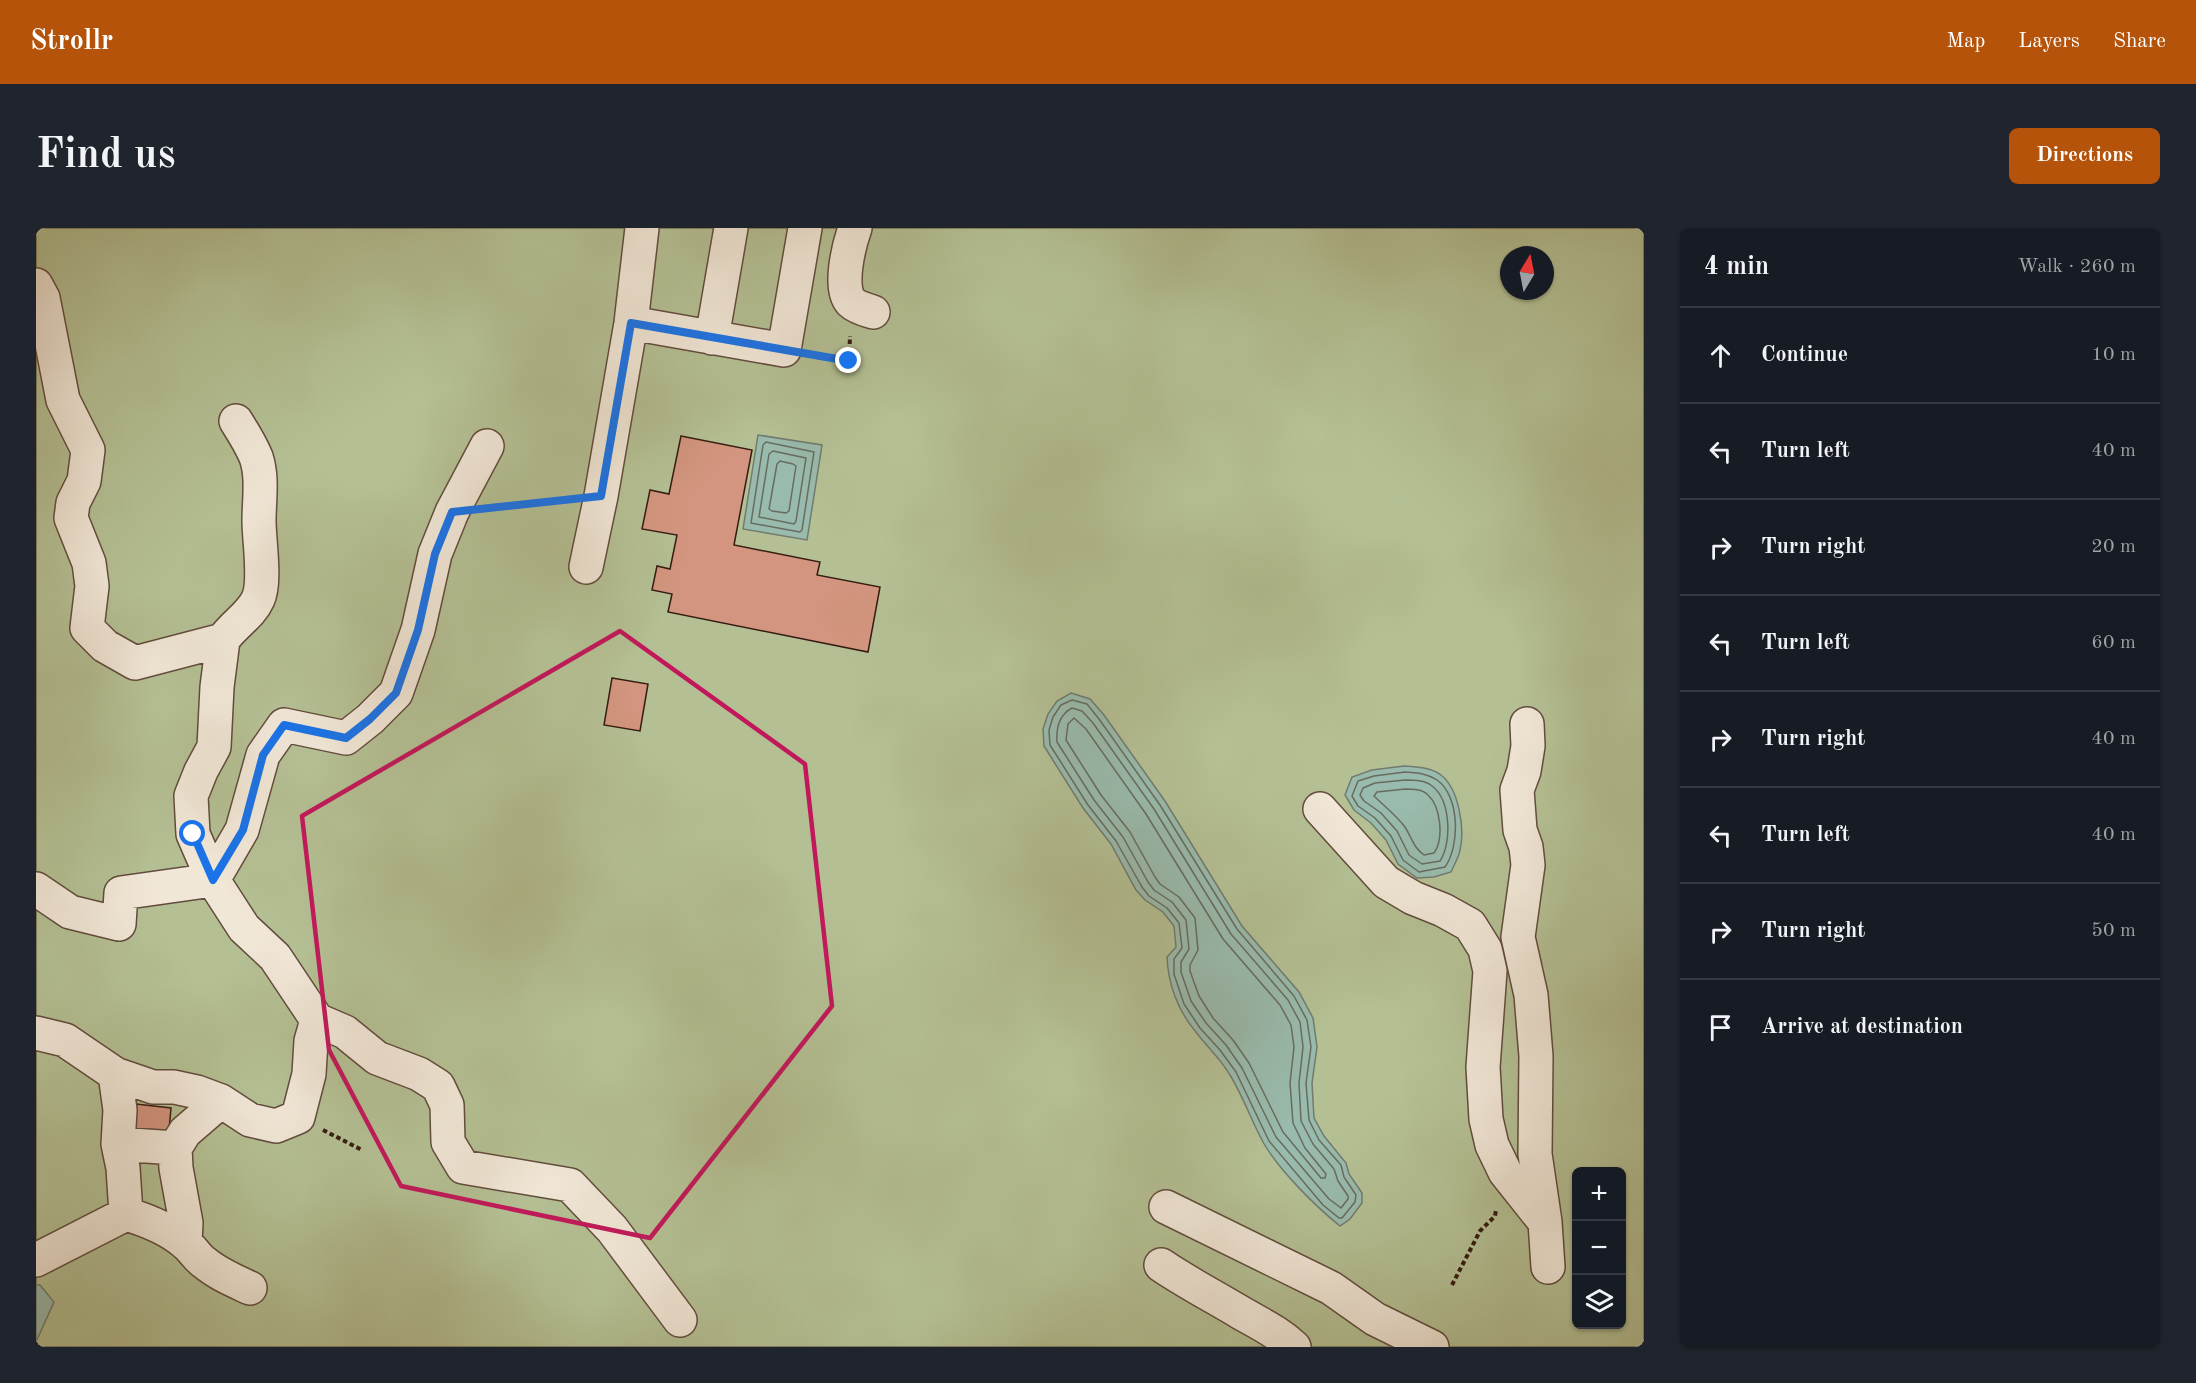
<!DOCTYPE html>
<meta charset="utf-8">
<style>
:root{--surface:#171b24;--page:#20242c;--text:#f1f3f6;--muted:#9ea1a6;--line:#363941;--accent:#b45309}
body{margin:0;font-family:"Old Standard TT",serif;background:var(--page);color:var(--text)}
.controls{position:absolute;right:18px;bottom:18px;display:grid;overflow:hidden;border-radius:9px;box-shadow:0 2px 4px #0004}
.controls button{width:54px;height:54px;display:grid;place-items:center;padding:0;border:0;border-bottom:2px solid var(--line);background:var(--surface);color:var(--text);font:30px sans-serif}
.compass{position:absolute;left:1464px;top:18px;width:54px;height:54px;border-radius:50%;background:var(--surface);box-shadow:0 2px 4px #0004;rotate:10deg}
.stop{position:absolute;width:18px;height:18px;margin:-14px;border:4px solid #1a73e8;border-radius:50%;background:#fff}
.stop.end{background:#1a73e8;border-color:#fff;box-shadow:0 2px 6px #0008}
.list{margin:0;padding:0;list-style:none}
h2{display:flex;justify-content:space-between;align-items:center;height:78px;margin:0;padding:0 24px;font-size:26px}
h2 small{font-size:20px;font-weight:400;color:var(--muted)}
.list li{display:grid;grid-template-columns:39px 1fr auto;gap:18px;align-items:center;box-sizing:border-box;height:96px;padding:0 24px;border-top:2px solid var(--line)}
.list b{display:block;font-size:22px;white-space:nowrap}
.list em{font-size:20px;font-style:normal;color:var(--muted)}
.icon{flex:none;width:33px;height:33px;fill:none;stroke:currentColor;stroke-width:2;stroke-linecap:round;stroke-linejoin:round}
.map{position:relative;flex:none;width:1608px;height:1119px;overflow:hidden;border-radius:9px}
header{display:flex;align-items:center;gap:36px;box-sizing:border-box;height:84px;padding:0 30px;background:var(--accent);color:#fff}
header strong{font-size:28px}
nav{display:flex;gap:33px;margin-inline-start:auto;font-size:21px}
.intro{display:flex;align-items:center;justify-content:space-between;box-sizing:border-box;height:144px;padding:0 36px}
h1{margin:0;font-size:42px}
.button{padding:15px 27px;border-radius:9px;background:var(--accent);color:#fff;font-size:21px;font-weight:700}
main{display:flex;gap:36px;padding:0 36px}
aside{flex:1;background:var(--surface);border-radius:9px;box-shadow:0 2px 4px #0004}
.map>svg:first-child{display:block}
.green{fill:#b4c094;stroke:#746e52;stroke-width:1.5;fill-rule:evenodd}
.water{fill:#99bbad;stroke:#717b6f;stroke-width:1.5}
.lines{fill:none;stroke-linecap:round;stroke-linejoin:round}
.shore{stroke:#676c5f;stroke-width:1.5}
.building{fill:#d3957f;stroke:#351c11;stroke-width:1.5}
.minor-casing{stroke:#624c3d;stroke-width:36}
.path{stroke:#351c11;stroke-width:4;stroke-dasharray:4.5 3;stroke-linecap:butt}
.minor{stroke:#f1e7d7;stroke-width:33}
.route{stroke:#1a73e8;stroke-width:8}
.marked{fill:none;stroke:#c2185b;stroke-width:4.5;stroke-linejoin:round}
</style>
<header>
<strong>Strollr</strong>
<nav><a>Map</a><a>Layers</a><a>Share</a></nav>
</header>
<div class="intro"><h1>Find us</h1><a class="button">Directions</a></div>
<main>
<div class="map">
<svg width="1608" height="1119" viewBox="0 0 1608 1119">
<rect width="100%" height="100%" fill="#e9dac1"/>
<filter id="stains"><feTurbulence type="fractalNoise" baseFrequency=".00333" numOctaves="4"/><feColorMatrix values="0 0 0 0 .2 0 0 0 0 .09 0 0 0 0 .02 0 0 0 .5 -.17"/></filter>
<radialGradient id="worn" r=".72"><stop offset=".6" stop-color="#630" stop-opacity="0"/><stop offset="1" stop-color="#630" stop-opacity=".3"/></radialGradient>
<path class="green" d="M0 0H1608V1119H0ZM1473 27H1509V63H1473ZM1540 944H1586V1096H1540Z"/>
<path class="water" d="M722 207 786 217 771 312 707 301Z
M1035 465 1054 471 1068 487 1129 573 1206 698 1263 764 1277 790 1281 819 1276 855 1278 890 1288 908 1310 935 1313 946 1326 965V975L1314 991 1304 998C1279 978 1242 941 1227 914 1215 892 1207 868 1194 847 1185 831 1171 819 1160 804 1142 783 1132 756 1131 729L1140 719 1138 698 1127 684 1109 672 1100 662 1075 616 1047 580 1008 518 1007 501 1012 486 1021 473Z
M1368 538C1381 539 1394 539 1405 547 1423 561 1429 601 1424 622 1423 629 1418 637 1415 644L1398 649 1381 650 1362 636 1350 612 1335 595 1318 582 1309 567 1316 549 1336 542Z
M0 1057H4L18 1074 0 1114Z"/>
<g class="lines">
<path class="shore" d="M730 214 778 224 766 302 764 304 715 295 727 217Z
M737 223 770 230 760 293 758 296 723 289 733 226Z
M744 233 757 236 760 238 753 283 750 285 736 283 733 281 741 236Z
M1036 472 1051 476 1063 491 1124 577 1201 701 1258 768 1271 792 1275 819 1270 855 1273 892 1283 912 1305 937 1308 949 1320 967 1319 974 1306 990H1303L1287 977 1233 913 1200 844 1184 822 1164 800 1148 776 1138 746V731L1146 720 1143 695 1131 680 1113 668 1106 659 1080 613 1052 577 1014 517 1013 502 1017 489 1025 477Z
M1036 480 1046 483 1057 495 1118 581 1195 706 1252 772 1264 794 1267 819 1263 855 1265 893 1277 916 1298 941 1302 953 1312 968V971L1305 980 1293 971 1240 909 1206 840 1190 817 1170 795 1155 773 1145 744V734L1153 721 1150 692 1136 674 1118 662 1112 654 1087 609 1058 572 1021 514C1020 500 1023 487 1036 480Z
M1038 490 1050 501 1110 586 1187 711 1244 777 1255 797 1258 819 1254 855 1257 895 1269 920 1290 946 1289 950H1285L1247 904 1213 835 1197 812 1177 790 1163 768 1154 743V737L1162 722 1159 690 1143 669 1124 656 1119 649 1094 604 1065 567 1030 512 1032 496Z
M1369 544C1380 545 1391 545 1401 552 1424 568 1424 618 1409 639L1383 644 1367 632 1355 608 1339 590 1322 578 1316 568 1322 553 1338 548Z
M1369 552C1378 552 1389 552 1396 558 1415 572 1416 615 1404 633L1386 636 1373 627 1361 603 1345 585 1328 573 1324 567 1327 560 1339 555Z
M1369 561C1377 561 1386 561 1392 567 1405 579 1408 611 1398 625L1388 627C1377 619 1376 610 1369 599 1360 587 1348 578 1338 568L1341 564Z"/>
</g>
<path class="building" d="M645 208 716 222 698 317 784 334 781 347 844 359 832 424 632 384 636 366 616 362 621 338 634 341 641 307 606 301 614 262 633 266Z
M576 450 612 456 604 503 568 497Z
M100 876 135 880 132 913 97 909Z"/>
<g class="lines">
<defs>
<path id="minor" d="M819 0C813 17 802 60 815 74 820 79 830 82 837 84
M0 57 7 70 27 172 52 222 48 253 37 275 35 290 53 335 56 358 51 400 69 418 99 435 187 412C197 397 215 387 222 371 230 354 223 312 223 293 223 272 227 249 220 229 215 217 207 204 200 193
M595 95 748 122 769 0
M676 110 695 0
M451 218 416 284 399 326 382 402 360 465 334 491 310 510 248 497 227 527 206 602 177 652 208 700 239 729 281 792 309 804 341 830 383 846 402 858 411 877 412 914 427 939 534 957 576 1001 644 1092
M550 339 565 268 595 95 606 0
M1491 496 1492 518 1488 543 1481 562 1484 602 1490 619 1492 637 1482 709 1495 767 1500 828 1499 926 1509 994 1512 1039
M1284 581 1350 654 1377 670 1407 682 1434 697 1449 721 1454 743 1447 839 1450 891 1456 917 1469 944 1508 993
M0 661 34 684 83 696 85 665 177 652 157 606 155 568 165 543 178 519 181 459 187 412
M0 805 29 812 79 846 84 882 82 916 87 940 90 986C110 992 133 1001 149 1015 157 1021 161 1030 169 1035 182 1046 199 1053 214 1060
M79 846 117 859H138L161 864 185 873 214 892 240 898 262 889 273 846 275 813 281 792
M82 916 139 920
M1130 979 1295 1060 1339 1091 1396 1119
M149 1015 150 995 140 940 139 920 149 904 185 873
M0 1032 90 986
M1125 1037C1150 1054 1177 1068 1202 1083 1222 1095 1241 1103 1258 1119"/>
</defs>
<use href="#minor" class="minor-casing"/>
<path class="path" d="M778 127 813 133 814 108
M453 281 535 272
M287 902 326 922
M1416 1057 1444 1003 1459 988 1460 982"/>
<use href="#minor" class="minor"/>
</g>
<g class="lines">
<path class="route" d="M157 606 177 652 207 602 227 527 248 497 310 510 334 491 360 465 382 402 399 326 416 284 565 268 595 95 813 133"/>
</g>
<path class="marked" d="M584 403 769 536 796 778 614 1010 365 958 293 822 266 588Z"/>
<rect width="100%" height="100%" filter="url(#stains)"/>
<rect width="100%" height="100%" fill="url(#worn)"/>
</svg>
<div class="controls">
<button>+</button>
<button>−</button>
<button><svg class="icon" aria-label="layers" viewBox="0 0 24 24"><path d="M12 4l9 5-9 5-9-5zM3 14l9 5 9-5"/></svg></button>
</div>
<svg class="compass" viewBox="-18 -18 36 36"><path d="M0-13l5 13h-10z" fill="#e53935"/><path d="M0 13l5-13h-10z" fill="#9ea1a6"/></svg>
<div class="stop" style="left:157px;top:606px"></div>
<div class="stop end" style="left:813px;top:133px"></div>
</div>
<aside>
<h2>4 min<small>Walk · 260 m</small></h2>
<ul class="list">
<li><svg class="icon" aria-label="ahead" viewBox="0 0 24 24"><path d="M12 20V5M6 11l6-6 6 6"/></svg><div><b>Continue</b></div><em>10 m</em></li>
<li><svg class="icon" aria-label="left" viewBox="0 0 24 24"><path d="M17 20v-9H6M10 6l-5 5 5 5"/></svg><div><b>Turn left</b></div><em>40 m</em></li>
<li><svg class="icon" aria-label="right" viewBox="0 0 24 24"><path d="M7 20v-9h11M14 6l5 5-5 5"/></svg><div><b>Turn right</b></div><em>20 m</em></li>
<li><svg class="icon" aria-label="left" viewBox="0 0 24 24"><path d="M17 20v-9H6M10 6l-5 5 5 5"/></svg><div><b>Turn left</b></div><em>60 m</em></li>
<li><svg class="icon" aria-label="right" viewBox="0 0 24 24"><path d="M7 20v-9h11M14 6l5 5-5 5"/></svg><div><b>Turn right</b></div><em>40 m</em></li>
<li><svg class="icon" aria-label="left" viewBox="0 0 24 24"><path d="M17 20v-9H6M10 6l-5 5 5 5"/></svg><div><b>Turn left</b></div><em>40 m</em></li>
<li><svg class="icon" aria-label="right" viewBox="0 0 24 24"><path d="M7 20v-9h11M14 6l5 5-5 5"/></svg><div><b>Turn right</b></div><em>50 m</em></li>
<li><svg class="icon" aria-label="arrive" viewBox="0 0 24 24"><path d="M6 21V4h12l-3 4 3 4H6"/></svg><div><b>Arrive at destination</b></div></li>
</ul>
</aside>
</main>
